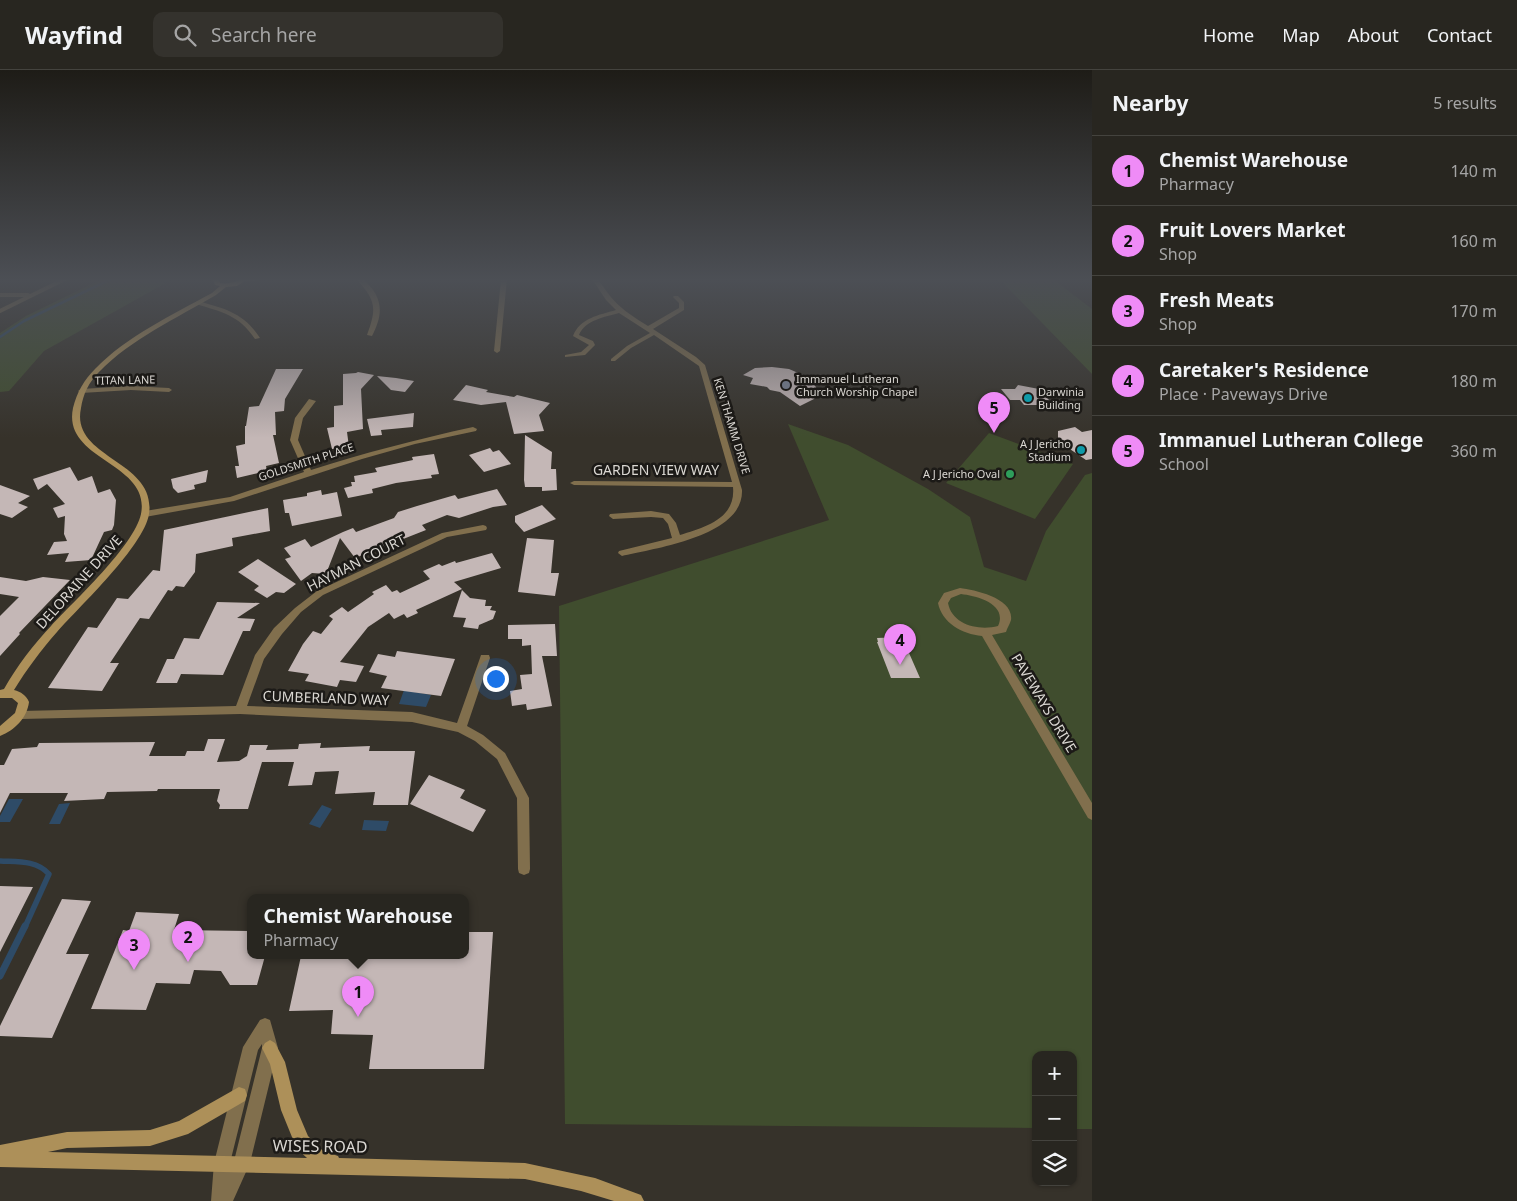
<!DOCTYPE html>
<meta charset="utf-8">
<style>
:root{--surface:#282620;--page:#34322d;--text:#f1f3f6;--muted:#a5a5a5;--line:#44433e;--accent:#ef8bf7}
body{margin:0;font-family:"Noto Sans",sans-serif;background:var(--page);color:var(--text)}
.controls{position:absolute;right:15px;bottom:15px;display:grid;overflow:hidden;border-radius:10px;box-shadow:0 1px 4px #0004}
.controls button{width:45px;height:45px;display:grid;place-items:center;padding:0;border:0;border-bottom:1px solid var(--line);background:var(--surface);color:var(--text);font:25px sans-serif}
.you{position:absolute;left:495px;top:608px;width:18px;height:18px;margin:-12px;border:4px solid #fff;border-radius:50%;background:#1a73e8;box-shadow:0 0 0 8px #1a73e833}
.badge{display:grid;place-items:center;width:32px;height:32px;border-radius:50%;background:var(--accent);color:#111;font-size:16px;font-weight:700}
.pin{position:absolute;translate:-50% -41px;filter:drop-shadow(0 1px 2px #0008)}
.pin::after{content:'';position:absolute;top:26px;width:18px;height:15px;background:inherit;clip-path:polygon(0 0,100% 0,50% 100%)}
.popup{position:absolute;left:247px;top:824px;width:222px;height:65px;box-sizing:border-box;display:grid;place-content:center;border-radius:10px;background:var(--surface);filter:drop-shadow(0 1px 4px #0005);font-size:16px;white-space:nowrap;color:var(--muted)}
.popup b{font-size:19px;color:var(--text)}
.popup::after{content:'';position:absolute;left:50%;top:100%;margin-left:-10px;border:10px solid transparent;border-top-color:var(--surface)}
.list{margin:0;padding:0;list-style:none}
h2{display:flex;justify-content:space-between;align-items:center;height:65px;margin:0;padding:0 20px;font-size:21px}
h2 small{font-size:16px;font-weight:400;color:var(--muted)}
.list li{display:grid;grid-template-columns:32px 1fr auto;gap:15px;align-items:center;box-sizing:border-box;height:70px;padding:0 20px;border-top:1px solid var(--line)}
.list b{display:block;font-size:19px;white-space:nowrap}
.list p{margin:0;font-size:16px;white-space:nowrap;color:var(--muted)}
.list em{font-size:16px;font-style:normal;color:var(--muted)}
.icon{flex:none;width:28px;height:28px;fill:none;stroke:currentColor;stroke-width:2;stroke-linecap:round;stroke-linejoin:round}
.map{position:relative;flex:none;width:1092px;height:1131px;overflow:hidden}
header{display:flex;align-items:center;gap:30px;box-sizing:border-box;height:70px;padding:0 25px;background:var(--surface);border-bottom:1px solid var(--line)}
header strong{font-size:24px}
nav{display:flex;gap:28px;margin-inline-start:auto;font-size:18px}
.search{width:350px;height:45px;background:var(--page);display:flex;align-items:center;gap:12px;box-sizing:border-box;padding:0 18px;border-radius:10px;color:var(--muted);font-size:19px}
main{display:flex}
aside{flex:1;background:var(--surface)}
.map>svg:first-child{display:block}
.green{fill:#404d2e}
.water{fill:#2e4b67}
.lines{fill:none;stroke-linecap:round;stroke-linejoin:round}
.stream-far2{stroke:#2e4b67;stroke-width:2.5}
.stream-far1{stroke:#2e4b67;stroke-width:5.5}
.stream{stroke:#2e4b67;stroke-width:7}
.building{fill:#c4b7b6}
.lane{stroke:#816f4d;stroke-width:4}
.street{fill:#816f4d;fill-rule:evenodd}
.secondary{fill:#ad9059;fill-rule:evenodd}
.worship-dot{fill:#6b7280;stroke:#1c1a17;stroke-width:2}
.culture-dot{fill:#0f9aa8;stroke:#1c1a17;stroke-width:2}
.leisure-dot{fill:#2e9e5b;stroke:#1c1a17;stroke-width:2}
.labels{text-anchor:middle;stroke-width:5;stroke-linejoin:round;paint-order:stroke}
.far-poi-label{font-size:11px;fill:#dad7d2;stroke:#1c1a17;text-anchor:start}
.far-street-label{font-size:11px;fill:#dad7d2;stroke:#1c1a17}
.street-label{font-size:14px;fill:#dad7d2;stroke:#1c1a17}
.near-street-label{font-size:16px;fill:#dad7d2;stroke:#1c1a17}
</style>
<header>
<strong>Wayfind</strong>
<div class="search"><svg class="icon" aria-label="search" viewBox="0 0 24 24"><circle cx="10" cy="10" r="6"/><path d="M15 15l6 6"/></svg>Search here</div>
<nav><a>Home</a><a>Map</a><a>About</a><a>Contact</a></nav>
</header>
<main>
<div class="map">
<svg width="1092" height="1131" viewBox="0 0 1092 1131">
<rect width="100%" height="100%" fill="#36322a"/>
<path class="green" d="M102 209H173L44 281 9 321 0 322V263L26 246Z
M999 209H1053L1092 239V304Z
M788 354 848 375 928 419 970 447 984 497 1026 511 1046 461 1085 405 1092 403V1059H1073V985H1036V1058L565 1054 559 536 829 450Z
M989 363 1073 394 1035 449 946 413Z"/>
<path class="water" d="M404 620 431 625 426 637 399 634Z
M9 729H23L10 752H0V746Z
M70 733 60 754H49L59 734Z
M322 735 332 739 320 758 309 754Z
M364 750 389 751 386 761 362 760Z"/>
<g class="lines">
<path class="stream-far2" d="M0 267 24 251 111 209"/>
<path class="stream-far1" d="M0 791C18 792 36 790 49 804L25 857"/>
<path class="stream" d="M0 906 25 856"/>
</g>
<path class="building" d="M772 297 789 299 803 305 813 312 818 321 814 329 800 336 780 322 770 320 767 317 750 314 753 308 743 305 755 298Z
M276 299H303L285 329 284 341 275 342 276 365H273L279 393 266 396 267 401 237 408 235 396H239L236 376 245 374V356H246L249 337 259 336Z
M358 302 374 305 361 319 363 359 347 362 349 377 332 379 327 358 334 357V336L343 335V304L356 303Z
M377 306 396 308 414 311 405 322 391 320Z
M466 315 488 320 486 322 514 327 517 325 550 333 539 345 544 361 514 364 506 332 481 335 453 330Z
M1018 315 1039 319 1049 330H1039L1043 335H1024L1020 330H1010L1001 319H1015Z
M414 343 413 357 381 360 382 365 371 366 367 349Z
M1075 357 1082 362 1092 360V389L1086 390 1058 371V361Z
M525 365 552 382 551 399H556L557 420 542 421V417H525L524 410Z
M490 378 493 382 499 380 511 394 484 402 469 385Z
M434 384 439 404 431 405 432 408 396 413 372 419 373 423 348 428 344 418 352 416 351 412H355L354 406 377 402 375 398 413 390 412 387Z
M70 397 78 411 92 406 98 423 110 419 116 430 114 455 112 460 104 462 91 490 65 492 69 483 47 485 54 472 67 471 64 464 65 446 58 448 53 438 65 434 47 414 38 420 33 409Z
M208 400 206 412 194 415 195 419 178 423 173 418 171 409Z
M0 415 30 426 18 433 28 437 12 448 0 444Z
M497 419 507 435 493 437 459 448 447 445 422 455 426 460 355 488 340 468 326 504 312 503 301 511 285 489 291 487 284 478 305 469 311 477 343 462 353 458 356 462 394 448 398 442 417 436 455 425 458 429Z
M321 420 322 425 337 422 342 446 292 456 289 443H285L283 430 307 426V423Z
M542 435 556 449 524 462 515 452V446Z
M268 438 270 461 232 468 233 476 196 484 195 502 184 517 176 516 172 521 168 520 149 549 140 548 110 593H119L102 621 48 618 88 557 97 558 117 528 128 529 153 500 160 501 164 460Z
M527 468 554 470 551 503H559L555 526 518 522Z
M492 483 501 498 454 512 462 519 416 540 418 543 407 548 404 544 394 549 389 543 368 557 340 592 364 596 356 612 340 610 337 617 305 611 309 604 288 601 303 574 313 561 321 564 333 549 329 546 342 537 348 542 374 524 372 522 386 515 392 522 397 520 400 523 430 509 423 501 439 494 442 496 455 491 456 493Z
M258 489 296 514 284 523 276 522 267 528 254 520 259 516 238 502Z
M0 507 26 511 43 507 70 510 19 563 20 564 0 586V546L19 527 0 524Z
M462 520 470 528 486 530 485 536H492L490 540 496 541 493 549 479 555 478 559 463 557 466 548 453 547Z
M217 532 260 533 237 548 255 549 250 561H243L223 605 181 604 177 613H156L167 589H174L184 568 199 569Z
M555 554 557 586H542L552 636 527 640 526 634 512 636 510 621 522 619 520 605 532 604 531 575 522 576V569H508V555Z
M902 567 920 608H891L877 572H878L877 568Z
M397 581 455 589 441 626 381 618 387 606 369 602 378 584 395 587Z
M208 669H225L217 692 239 691 247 686 250 675H268L266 680 298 679 299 674 321 673 320 678 370 676 369 681H415L408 735H373L375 722 335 724 339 701 315 702 312 715 288 716 294 692H262L248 739H219L220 735 217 731 220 719H158L157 721 107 722 104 729 64 731 68 723H10L0 743V695H4L12 679 37 677 39 673 155 672 149 686H185L187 681H204Z
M429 705 465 720 460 728 486 740 473 762 410 734Z
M0 816 33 817 0 882Z
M62 829 91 831 66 884H89L52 968 0 966V956Z
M136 842 179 844 174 860 250 861V886H265L257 915H230L221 901 194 900 190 914 156 913 146 940 91 939 123 860 129 861Z
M466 862H493L484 999H369L373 965 331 964 333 940 289 941 301 886H466Z"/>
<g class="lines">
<path class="lane" d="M0 225H28
M0 241 65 209"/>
<path class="street" d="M243 209H267L245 212Z
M356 209H363C383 227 384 243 372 266L367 265C377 238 376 230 356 209Z
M501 209H507L500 281 497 283 494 281Z
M592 209H598C614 234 624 241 648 256L679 238V233L673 227 674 226H678L684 232V240L653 259 696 287 705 295 742 420C744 466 656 478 622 486L618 483 619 481 672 468 668 454 663 448 651 447 613 449 609 446 610 444 651 441 669 444 676 453 680 465C705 457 736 449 733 417L574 415 570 413 574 411 732 412 699 296 654 265 631 278 615 291H611V289L627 276 650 263 619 243C605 247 585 250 579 265L593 271 595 275 585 285 565 287V285L581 282 589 275 573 266C580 248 599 245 616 240L606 230Z
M198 231C226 239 244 243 260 268L255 269C239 245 222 242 196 234V232Z
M131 316 169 318 172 320 169 322 131 320 81 323 78 321 81 319Z
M309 329 316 331 303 348 298 370 311 400C364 383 418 369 473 357L477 359 476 361 415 374 362 389 234 431 145 447 142 446 141 444 145 441 230 427 304 402 290 370 295 348Z
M483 455 486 456 487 458 486 460 447 467 323 525 301 542 282 564 264 589 247 636 412 642 457 653 480 588 481 585H489L490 588 467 656 483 665 505 683 529 728 530 799 529 803 524 805 519 803 518 799 517 728 497 689 475 671 458 662 412 652 240 644 21 649 17 648 16 645 17 642 21 641 236 636 255 585 274 558 295 538 317 521 442 463Z
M960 518C975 520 1014 528 1011 550 1010 554 1007 558 1006 562L992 565 1092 733V750L1088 748 982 566C962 564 942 553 938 533L944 523ZM961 524C977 526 1008 534 998 556 979 561 952 555 948 533L951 528Z
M265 948 270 950 278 978 250 1093 233 1131H211L214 1093 243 977 260 950ZM262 974V978L234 1091 230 1100V1093L258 980Z"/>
<path class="secondary" d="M213 209H219L220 213C232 215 237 209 248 209L237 216 226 217 216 225C177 248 131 269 99 302 89 312 83 324 81 338 70 389 157 390 149 444 144 476 80 536 57 562 41 580 27 599 14 620 21 622 26 625 29 632 27 648 15 660 0 666V656L15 643 18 633 12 628H0V620L4 619C17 596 33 575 51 556 74 531 134 476 141 444 151 392 62 391 73 338 77 322 84 310 95 299 127 266 172 245 212 223L220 216 215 215Z
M270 970 275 973 285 992 297 1040 308 1066 323 1081 338 1086 339 1088 525 1093 595 1108 641 1125 644 1131H614L581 1121 525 1109 0 1097V1075L67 1062 150 1060 179 1051 239 1017 245 1019 247 1025 245 1031 188 1064 150 1076 67 1078 48 1082 307 1088 296 1078 294 1072 281 1040 270 994 262 978 265 973Z"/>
</g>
<linearGradient id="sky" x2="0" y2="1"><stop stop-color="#1e1c17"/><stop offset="0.57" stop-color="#4c4f55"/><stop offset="1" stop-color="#4c4f55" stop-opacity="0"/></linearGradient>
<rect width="1092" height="368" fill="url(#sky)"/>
<circle class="worship-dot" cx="786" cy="315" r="5"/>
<g class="culture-dot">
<circle cx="1028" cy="328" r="5"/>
<circle cx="1081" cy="380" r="5"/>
</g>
<circle class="leisure-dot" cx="1010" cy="404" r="5"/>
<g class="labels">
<g class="far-poi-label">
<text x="796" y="313">Immanuel Lutheran<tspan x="796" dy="13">Church Worship Chapel</tspan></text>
<text x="1038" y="326">Darwinia<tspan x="1038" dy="13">Building</tspan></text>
<text x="1071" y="378" text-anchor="end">A J Jericho<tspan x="1071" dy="13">Stadium</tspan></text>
<text x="1000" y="408" text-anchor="end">A J Jericho Oval</text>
</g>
<g class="far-street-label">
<text transform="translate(125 310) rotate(-1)" y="4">TITAN LANE</text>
<text transform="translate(732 356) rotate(73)" y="4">KEN THAMM DRIVE</text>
<text transform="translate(306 392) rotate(-18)" y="4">GOLDSMITH PLACE</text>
</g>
<g class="street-label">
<text x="656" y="405">GARDEN VIEW WAY</text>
<text transform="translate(356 493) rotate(-27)" y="5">HAYMAN COURT</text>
<text transform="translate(79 512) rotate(-48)" y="5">DELORAINE DRIVE</text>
<text transform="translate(326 628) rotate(2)" y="5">CUMBERLAND WAY</text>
<text transform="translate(1044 633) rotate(59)" y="5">PAVEWAYS DRIVE</text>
</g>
<g class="near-street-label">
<text transform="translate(320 1076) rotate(1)" y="6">WISES ROAD</text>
</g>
</g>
</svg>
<div class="controls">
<button>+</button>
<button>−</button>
<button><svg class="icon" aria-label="layers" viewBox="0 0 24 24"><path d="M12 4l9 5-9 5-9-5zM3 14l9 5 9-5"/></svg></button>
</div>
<div class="you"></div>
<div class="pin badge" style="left:358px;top:947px">1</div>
<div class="popup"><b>Chemist Warehouse</b>Pharmacy</div>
<div class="pin badge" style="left:188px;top:892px">2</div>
<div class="pin badge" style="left:134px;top:900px">3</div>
<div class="pin badge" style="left:900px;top:595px">4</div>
<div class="pin badge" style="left:994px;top:363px">5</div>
</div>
<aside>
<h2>Nearby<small>5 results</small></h2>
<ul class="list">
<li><span class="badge">1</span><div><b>Chemist Warehouse</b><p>Pharmacy</p></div><em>140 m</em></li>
<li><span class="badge">2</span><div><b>Fruit Lovers Market</b><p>Shop</p></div><em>160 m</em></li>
<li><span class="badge">3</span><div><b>Fresh Meats</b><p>Shop</p></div><em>170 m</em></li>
<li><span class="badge">4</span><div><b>Caretaker's Residence</b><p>Place · Paveways Drive</p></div><em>180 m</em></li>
<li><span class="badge">5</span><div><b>Immanuel Lutheran College</b><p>School</p></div><em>360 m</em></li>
</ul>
</aside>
</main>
